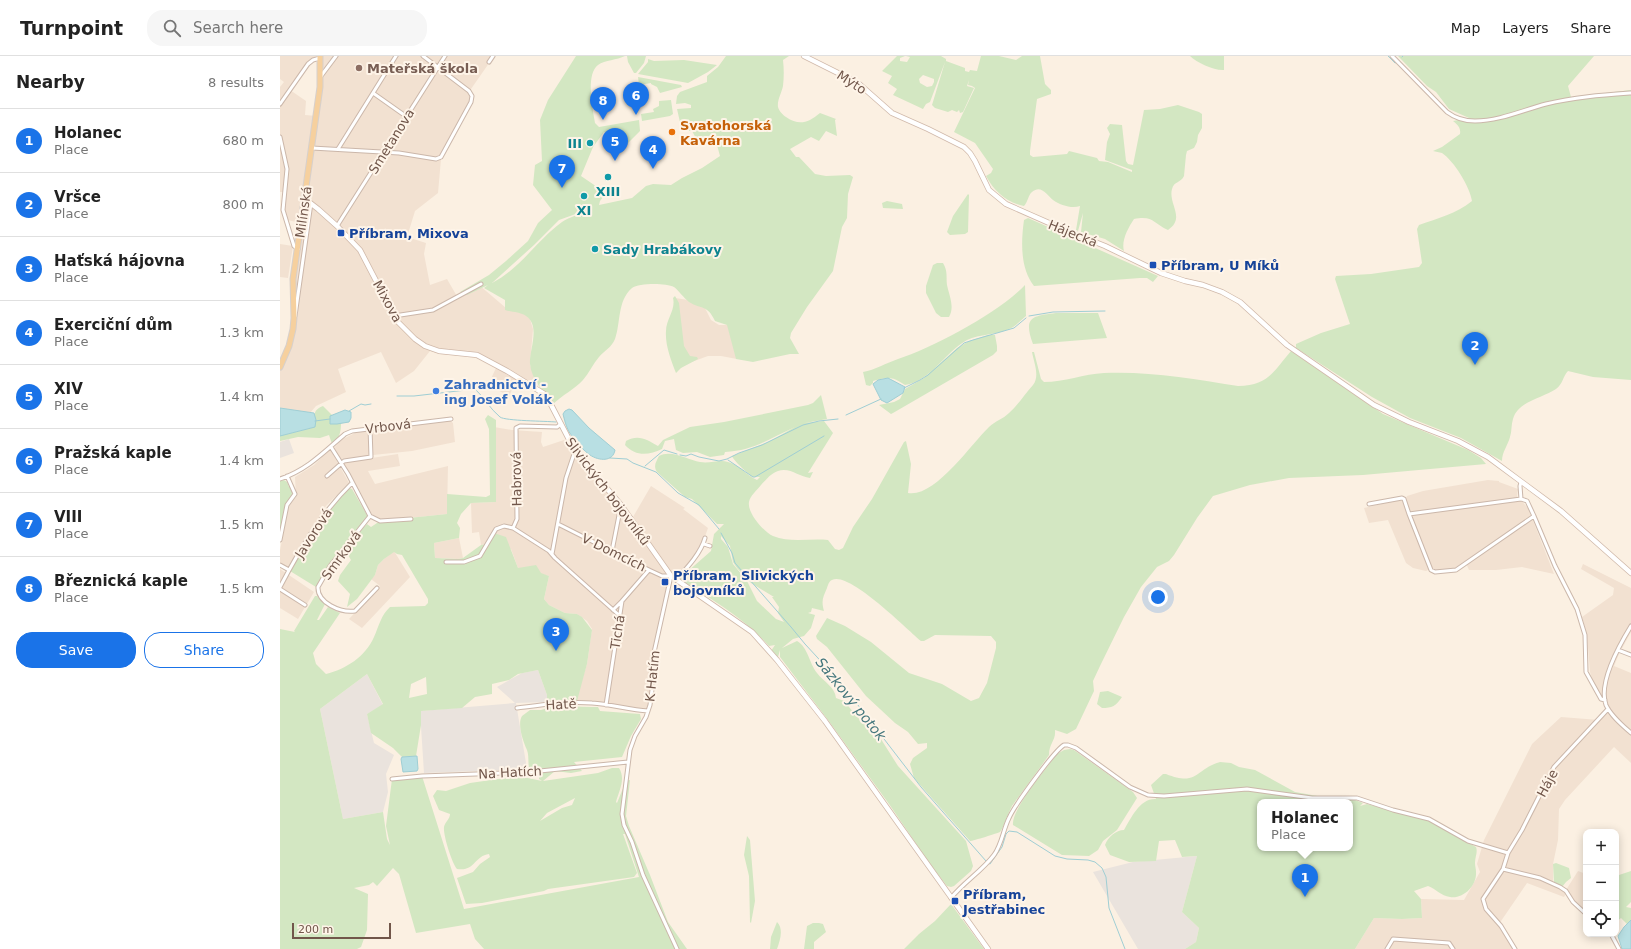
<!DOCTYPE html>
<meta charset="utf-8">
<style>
:root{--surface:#fff;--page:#f6f6f6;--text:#222;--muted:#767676;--line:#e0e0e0;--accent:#1a73e8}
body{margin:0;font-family:"DejaVu Sans",sans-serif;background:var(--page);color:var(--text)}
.controls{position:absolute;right:12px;bottom:12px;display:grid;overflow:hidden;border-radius:8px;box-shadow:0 2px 10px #0003}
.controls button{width:36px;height:36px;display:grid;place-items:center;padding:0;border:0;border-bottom:1px solid var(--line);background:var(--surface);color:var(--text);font:20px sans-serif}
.scale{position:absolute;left:12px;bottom:10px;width:99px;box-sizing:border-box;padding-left:4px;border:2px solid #71564a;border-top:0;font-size:11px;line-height:14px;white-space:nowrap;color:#71564a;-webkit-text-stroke:3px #fef4e8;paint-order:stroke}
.you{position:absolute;left:878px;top:541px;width:14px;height:14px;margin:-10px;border:3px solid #fff;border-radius:50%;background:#1a73e8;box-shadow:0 0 0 6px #1a73e833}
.badge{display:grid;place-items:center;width:26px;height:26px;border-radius:50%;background:var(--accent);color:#fff;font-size:13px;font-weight:700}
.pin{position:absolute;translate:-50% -33px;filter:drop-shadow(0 1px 2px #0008)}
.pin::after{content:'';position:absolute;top:21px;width:14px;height:12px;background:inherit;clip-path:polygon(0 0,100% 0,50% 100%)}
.popup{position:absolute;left:977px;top:743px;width:96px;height:52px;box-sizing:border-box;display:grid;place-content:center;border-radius:8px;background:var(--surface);filter:drop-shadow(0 1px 3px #0005);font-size:13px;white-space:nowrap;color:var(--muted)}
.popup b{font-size:15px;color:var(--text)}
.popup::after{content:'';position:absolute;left:50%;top:100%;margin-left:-8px;border:8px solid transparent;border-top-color:var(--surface)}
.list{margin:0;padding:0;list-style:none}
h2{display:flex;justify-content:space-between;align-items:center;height:52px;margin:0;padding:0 16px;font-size:17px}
h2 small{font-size:13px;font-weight:400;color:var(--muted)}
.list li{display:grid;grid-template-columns:26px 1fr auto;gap:12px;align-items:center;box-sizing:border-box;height:64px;padding:0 16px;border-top:1px solid var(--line)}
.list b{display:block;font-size:15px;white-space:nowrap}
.list p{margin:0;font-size:13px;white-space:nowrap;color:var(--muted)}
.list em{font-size:13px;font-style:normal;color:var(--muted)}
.actions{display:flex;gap:8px;padding:12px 16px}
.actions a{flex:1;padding:9px 0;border:1px solid var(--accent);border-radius:16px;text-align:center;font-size:14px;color:var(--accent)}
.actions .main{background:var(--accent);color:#fff}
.icon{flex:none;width:22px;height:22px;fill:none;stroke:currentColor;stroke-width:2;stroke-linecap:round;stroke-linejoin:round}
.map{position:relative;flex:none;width:1351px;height:893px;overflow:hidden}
header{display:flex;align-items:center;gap:24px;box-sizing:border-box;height:56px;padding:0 20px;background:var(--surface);border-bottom:1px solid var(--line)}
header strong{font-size:19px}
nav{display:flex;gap:22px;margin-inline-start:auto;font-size:14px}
.search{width:280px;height:36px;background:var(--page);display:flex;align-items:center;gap:10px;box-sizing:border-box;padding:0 14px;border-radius:16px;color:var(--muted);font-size:15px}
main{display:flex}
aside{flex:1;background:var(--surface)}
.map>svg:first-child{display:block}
.residential{fill:#f2e1d1;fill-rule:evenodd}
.industrial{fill:#eae3dd}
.green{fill:#d3e7c2;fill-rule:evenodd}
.water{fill:#b8dfe3;stroke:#9fced4}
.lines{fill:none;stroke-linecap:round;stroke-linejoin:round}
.stream{stroke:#9fced4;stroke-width:1}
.street-casing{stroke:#cbb7aa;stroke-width:5}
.secondary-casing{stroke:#d0b9aa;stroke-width:6}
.primary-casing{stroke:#d7d0cc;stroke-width:7}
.street{stroke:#fff;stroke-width:3}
.secondary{stroke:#fff;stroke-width:4.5}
.primary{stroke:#f6d09e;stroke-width:5}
.education-dot{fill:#8d6e63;stroke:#fef4e8;stroke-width:1.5}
.food-dot{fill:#e8710a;stroke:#fef4e8;stroke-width:1.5}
.culture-dot{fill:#0f9aa8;stroke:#fef4e8;stroke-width:1.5}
.transit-dot{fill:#1a4fb4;stroke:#fef4e8;stroke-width:1.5}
.shop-dot{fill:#3f7fe0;stroke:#fef4e8;stroke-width:1.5}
.labels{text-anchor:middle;stroke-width:4;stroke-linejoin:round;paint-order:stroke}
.education-label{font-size:13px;font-weight:bold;fill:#785e54;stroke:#fef4e8;text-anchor:start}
.street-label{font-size:13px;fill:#71564a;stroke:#fef4e8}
.food-label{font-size:13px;font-weight:bold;fill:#c56008;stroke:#fef4e8;text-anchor:start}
.culture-label{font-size:13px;font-weight:bold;fill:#0d838f;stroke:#fef4e8}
.transit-label{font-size:13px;font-weight:bold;fill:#164399;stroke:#fef4e8;text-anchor:start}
.shop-label{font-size:13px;font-weight:bold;fill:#366cbe;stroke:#fef4e8;text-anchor:start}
.water-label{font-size:14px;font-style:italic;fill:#43767c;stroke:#fef4e8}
</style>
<header>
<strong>Turnpoint</strong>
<div class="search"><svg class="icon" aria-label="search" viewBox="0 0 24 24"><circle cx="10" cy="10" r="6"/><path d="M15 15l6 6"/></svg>Search here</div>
<nav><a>Map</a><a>Layers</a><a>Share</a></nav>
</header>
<main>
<aside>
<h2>Nearby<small>8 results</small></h2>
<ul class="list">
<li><span class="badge">1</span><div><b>Holanec</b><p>Place</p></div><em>680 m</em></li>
<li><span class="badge">2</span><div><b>Vršce</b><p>Place</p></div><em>800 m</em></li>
<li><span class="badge">3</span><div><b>Haťská hájovna</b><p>Place</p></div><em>1.2 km</em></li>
<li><span class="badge">4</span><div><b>Exerciční dům</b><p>Place</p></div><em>1.3 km</em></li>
<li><span class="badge">5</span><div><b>XIV</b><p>Place</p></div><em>1.4 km</em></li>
<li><span class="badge">6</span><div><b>Pražská kaple</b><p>Place</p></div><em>1.4 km</em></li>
<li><span class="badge">7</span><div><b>VIII</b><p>Place</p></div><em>1.5 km</em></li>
<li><span class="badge">8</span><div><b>Březnická kaple</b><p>Place</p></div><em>1.5 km</em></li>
</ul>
<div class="actions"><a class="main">Save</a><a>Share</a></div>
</aside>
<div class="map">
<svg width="1351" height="893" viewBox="0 0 1351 893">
<rect width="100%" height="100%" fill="#fbf0e2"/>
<path class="residential" d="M0 0H35L38 2V0H214L191 33 192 40V46L161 103 158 137 135 155 127 181 146 187 144 198 150 229 167 223 178 242 199 229 226 252 245 258 250 263 253 273 250 309 259 333 238 322 229 340 208 329 216 312 206 306 196 301 160 298 150 295 134 315 116 327 101 296 58 313 66 336 36 350 30 357 0 353V312L10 289 15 223 22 167 7 164 3 154 5 136H0V31L4 26 0 23ZM38 2 37 60 25 59 26 45 10 34 33 4Z
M0 188 13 190 8 222 0 221Z
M395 242 422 246 431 264 439 269H448L457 303 441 300H428L406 308Z
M170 364 173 367 175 386 132 395 93 399 92 374Z
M214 371 232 374 262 376 261 386 263 391 290 382 297 394 312 409 353 461 371 430 405 452 403 453 428 472 422 489 410 505 397 521 391 520 372 603V634L368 655 326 649 295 647 307 608 312 573 307 565 297 558 285 557 269 549 264 543 269 520 238 512 231 493 207 488 201 489 199 476 192 477 191 447 216 446Z
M79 375H88L90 397 88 400 60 403 53 393 61 384Z
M50 393 69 427 46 450 9 511H6L0 507V494L9 450 16 441 15 421 34 409Z
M118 398 120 410 88 415 95 428 168 410 167 458 100 465 87 454 63 409 65 406Z
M1208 424 1219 425V426L1238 433 1237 440 1248 452 1274 518 1242 511 1216 514H1189L1185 505 1175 512 1155 515 1152 512 1146 515 1133 512 1126 507 1108 464 1089 467 1084 452 1119 444 1121 445 1125 444 1127 440 1143 435Z
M179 482 183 502 178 503 155 502 154 487Z
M114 495 130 521 82 572 69 563 100 530 91 523 95 519 98 509 104 503Z
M1303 508 1351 532V576L1339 598 1334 610 1351 617V707L1334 691 1285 744 1279 753 1278 784 1273 808V827L1286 834 1298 815 1306 818V857L1294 846 1287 836 1284 841 1247 827 1219 868 1236 893H1075L1094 862 1122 863 1142 862 1141 843 1184 844 1200 816 1197 808 1204 784 1252 688 1281 661 1319 664 1328 653 1318 641 1310 616 1307 579 1302 561 1333 539 1334 532 1301 513Z
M0 513 34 536 18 563 0 552Z"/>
<path class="industrial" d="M9 383 14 397 0 402V386Z
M258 614 267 639V646L236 647 247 713 144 717 140 655 235 647 217 631 242 617Z
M87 618 103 649 87 658 94 687 114 699 106 718 108 736 103 756 63 763 40 653Z
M917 800 902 856 919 872 916 886 905 893H858L813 816 853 806Z"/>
<path class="green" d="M296 0H345C337 4 325 4 318 9 305 19 313 54 315 67L319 71 359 64 360 75 347 88 333 85 324 76 313 91 301 120 326 137 320 145 319 149 352 142 366 130 373 128 391 129 402 122 422 112 440 100 437 89 417 84 412 75H402L397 53 411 52V49L405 47 396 48 397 40 400 36 427 26V20L438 11 446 0H509L503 4C504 13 504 21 503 30 502 36 497 44 498 51 499 55 503 59 506 61 519 70 528 67 540 57L556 63 555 64 557 80 546 75 539 85 531 81 510 93 516 101H519L535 118 546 120 570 119 573 121 568 138 567 162 562 171 553 215 527 251 511 277 510 282 519 298H510L473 306 456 303 447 269 435 265C427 248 422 254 409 246 404 242 398 234 394 231 386 227 359 227 352 232 337 245 341 267 335 283 332 291 324 295 319 301 313 308 309 317 303 324 295 333 282 339 272 349 265 337 251 323 250 308 249 294 261 270 246 260 241 256 231 256 225 254V244L204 232 208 229 187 239 180 236 209 219 226 205 248 185 258 167 272 154 253 129 255 109 262 105 260 64 268 44ZM304 155C299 159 289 161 282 166 257 184 240 213 212 227L254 189 279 164Z
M347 0H366L364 7 356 17H354L348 6Z
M617 0H625L620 2V5L627 6 630 1 626 0H661L666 3V5L685 12V15L689 16 690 14 697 15 701 0H719L736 4 742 0H760L765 28 771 34V38L757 43 750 95V99L753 101 787 98 789 95 817 102 819 105 828 106 852 116V114L825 104 827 86 830 78 827 72 830 68 842 69 846 105 848 108 853 109 864 54 880 53 898 49 919 56 922 58V72L918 79 917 86 914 92 907 95 906 99 904 120C901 127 894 125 892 133 888 148 906 162 888 174 873 167 873 159 854 163 848 172 841 185 844 195L825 183 801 176 803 157 798 175 796 174 800 150C792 153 780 149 773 144 767 139 761 128 752 136 748 139 748 146 744 150 727 147 714 135 706 120L711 117 713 113 695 87 674 76 695 32 692 30 688 29 689 24 687 30 694 32 683 56 680 57 679 54 677 56 672 54 668 56 655 52 652 49 665 6 650 46 646 48 643 53 613 39 617 33 608 27 612 20 602 15ZM643 19 654 23V26L652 30 647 31 640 27 639 23Z
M910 0H944V14C935 15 917 7 910 0Z
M1118 0H1314L1288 30 1291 41 1351 34V324L1313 321 1288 315C1283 320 1283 328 1276 333 1263 342 1238 345 1233 363 1231 369 1232 375 1230 381 1228 389 1222 396 1222 405L1181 382 1130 362 1092 341 1016 292V288L1041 277 1070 268 1055 223 1056 220 1091 218 1139 211 1142 207 1137 173 1139 169C1158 162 1176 158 1192 145 1190 131 1174 105 1162 97 1159 96 1156 96 1153 95L1162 91 1180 78C1181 72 1178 69 1173 65L1189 62 1169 53 1156 36 1147 30Z
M368 3 374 5 404 4 437 9 428 16 408 27 358 18 368 6Z
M358 21 401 29 402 31 380 37 377 31 371 28V27L359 29Z
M391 44 393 58 390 60 362 65 361 58 374 56 373 53 379 50V45Z
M688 138 689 139 688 176 685 178 670 179 667 176 673 160Z
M607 145 622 148 623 153 603 152 602 147Z
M748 162 878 220 873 226 867 222H860L754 230C740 212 741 186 744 164Z
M657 207H663C668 215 666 221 667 229 669 239 675 251 669 261H661L656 257 646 237V230L653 209Z
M745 229 746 260C741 264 735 271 729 273 716 279 700 278 687 284 665 296 651 325 625 329 611 320 609 321 593 325V327L590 330 586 329 583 316C595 314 606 307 618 303 653 292 720 256 745 229Z
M395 240 399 247 404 290 410 300 417 301 418 303 401 312 396 317C391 304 385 289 386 275 386 263 396 254 393 242Z
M776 257H818L827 282 753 288C743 261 752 260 776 257Z
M708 279H715L717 290V295L713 299 613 357 611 358 599 349 614 346 620 343 625 333 644 322 677 292 689 285Z
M1011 295 1103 358 1188 394 1201 402 1206 408 1083 419 1009 422 970 429 933 440 917 462 894 499 889 505 877 511 861 531 844 561 820 610 813 625 814 635 796 673 787 678 775 674C776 685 769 687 769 699 757 716 744 733 732 750 728 757 724 771 720 776 718 777 693 785 690 785L634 722 630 708 633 702 647 692V687L638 688 628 676 615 667 586 640 547 591 537 583 536 580 547 562 565 570 591 586 629 617 662 628 691 645 699 642 707 627 716 592V586L711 580 655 579 644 585H641C628 574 568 514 552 524 549 525 548 529 547 532 543 541 541 545 544 555L532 552 531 556 528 557 535 559 531 572 524 580 513 583 502 592 517 585C528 591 529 607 537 617 543 625 555 631 556 642L564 645 580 664 592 672 599 680 618 710 686 785 693 810 691 815 674 830 671 831 667 830 650 808 609 748 548 664 500 601V594L498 601 491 595 495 589 489 590C464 562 430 542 399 523L431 495 434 478 444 468H437L412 443 405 441 377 416C373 410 376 406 379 400 391 393 408 404 420 406 430 408 439 403 448 406 460 409 466 419 477 424L480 421C478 421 475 421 473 421 469 419 453 404 452 400L488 386 515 371C490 382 474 395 445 396L444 399 430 401 417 396 403 397 396 394 394 383 385 385 382 393C369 399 356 401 345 389L346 385C359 378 367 384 378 390L383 384 410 371 444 366 528 349 533 347 541 339 547 363 525 367 544 365 553 377 528 417 533 416 530 422C519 421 510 411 498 415 491 417 486 424 481 429 477 434 470 440 469 446 467 457 484 476 493 480 510 487 531 482 548 484L555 493 559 494 563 492 573 471 592 443 624 386 626 385 631 408 628 437C655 442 691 388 709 371 715 365 723 363 729 357 738 349 745 338 753 329 760 320 754 307 752 296H754L761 323 764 326C784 326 804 318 824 317 869 315 914 323 958 330 988 330 993 316 1011 295ZM441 480 450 490 453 506 457 512 471 527 494 541H492L499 551 498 557 504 566 496 563 477 545 467 525 453 508 448 491 441 483Z
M43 350 61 368C61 376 59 384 52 388L49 379 40 382 18 381 0 385V380L3 379 35 371C34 361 32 354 43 350Z
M208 359 216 364V446L191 447 181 458 177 467 180 472 179 482 154 487 155 502 178 503 183 502 201 489 207 488 214 477 226 481 238 512 256 509 261 517 269 520 264 543 269 549 285 557 297 558 302 561 312 574 307 608 297 645 267 646V639L258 614 238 618 229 624 212 628V638L195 641 182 652 141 655V669L136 700 122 701 113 692 91 677 87 658 103 648 87 618 40 653 63 763 103 756 107 783 110 789 106 770 112 723 142 720 184 853 359 821 345 778H343L357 817 354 821 268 833 264 835 202 847 186 848 177 822 193 816 200 808 210 801 209 798C194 800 195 816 177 813 172 807 163 779 164 771 165 766 170 763 170 758L159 754 153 740 157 734 166 735 190 727 218 723 243 721 262 725 259 723V712L249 713C248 707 249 699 247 694 243 685 237 668 242 660L250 654H261L275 650 312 651H318L320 655 360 658 361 663 351 680 342 701 294 706 302 715 291 717 275 715 263 725 318 717 332 712H339C346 723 339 735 336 746L337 747 346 725 350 724 346 760 349 770 370 819 388 866 407 893H204L195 883 190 868 136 877 119 818 113 812 97 830 93 826 89 829 74 832 88 838 87 874 81 891 77 893H0V573L15 576 14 575 35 540H37L45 548 37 564H39L48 551 60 557 33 597 36 608 46 618C66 613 85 601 94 581 99 570 101 559 110 551L145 550 148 547V543L122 499 117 498 114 496 104 503 98 509 95 519 77 543 67 551 70 538 58 525 60 519 71 504 67 497 75 481 87 468 91 471 100 465 167 458V438L206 441 210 439 209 373 205 363ZM146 621 147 638 129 642 131 628ZM295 742 292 749 282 752 260 765 267 757Z
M4 424 7 426 9 431H10L13 439 6 448 0 476V425Z
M69 432 72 433 87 459V461L48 510 36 531 10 515 49 452Z
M828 635 842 641C836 650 832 652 822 652L817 648 820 636Z
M790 693 794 694 853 736 857 742 837 774 823 785 818 794 809 800 782 799 733 769C731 753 767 712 777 698L784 694Z
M940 706 951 707 959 711 975 714 1015 736 1043 741 1064 740 1083 747 1080 750 1087 748 1147 764 1196 791C1198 796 1195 801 1195 807 1195 810 1196 813 1196 816 1197 829 1184 843 1170 841 1161 840 1156 833 1148 830L1134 835 1141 843 1142 862 1122 863 1094 862 1075 893H905L916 886 919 872 902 856 917 800 902 801 895 784 879 785 876 805 849 806 830 799 825 789C828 781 836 774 844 774 851 762 860 742 876 743L871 729 883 718H886C918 731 915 713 940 706ZM980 746H1070V792H980Z
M467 780 470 784 475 845 471 867 470 866 469 820 464 799Z
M1276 807 1289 812 1291 822 1286 826 1282 831 1274 827 1273 808Z
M1351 815V846L1346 851 1351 852V864L1347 868 1341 862 1336 866V850H1337L1336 820Z
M671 848 704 893H624L639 878 655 865Z
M497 866C504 873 500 884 497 893H490L491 881Z
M533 867H539L543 868 546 876 534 886V893H524L527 870Z"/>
<path class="water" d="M608 322 625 331 623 337 607 347 601 344 593 328 598 324Z
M0 352 34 357 36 364 35 371 0 380Z
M289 353 292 354 309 372 335 394C333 406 319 405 310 399 304 395 297 387 293 381 287 375 285 366 283 358L285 355Z
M65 354 71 356V362L69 366 57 368H50V360Z
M137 700 138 713 137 715 123 716 121 703 122 701Z
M1351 864V893H1342L1338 880 1344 871Z"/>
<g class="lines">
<path class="stream" d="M1108 0 1115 7
M1122 1 1123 0
M749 260 773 256 825 255
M624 332 640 324 648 319 684 287 693 284 734 272 746 262
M117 340H134L195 333C204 341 210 353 220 361 225 365 266 365 276 366
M69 355 81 348 85 349 91 348
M566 359 601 343
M35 365 50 363
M400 399 406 400 411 398 419 401 439 405 447 403 459 397 482 389 523 369 539 365 558 363
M330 402 347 403 353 407 376 416 398 437 419 449 439 473
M448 404 473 421H475L544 380
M365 410 384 394 397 398
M441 477 452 497 455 507 511 571 525 588 561 627 641 731 706 805
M710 808 722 791 726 778 729 775 737 776 775 800 787 803 808 804 815 806 822 812 826 821 829 852 845 893"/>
<defs>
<path id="street" d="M1112 0 1167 56C1175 62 1184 65 1195 65 1219 65 1243 54 1266 48 1294 41 1323 39 1351 37
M209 6 213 0
M41 20 56 0
M93 37 127 61
M0 48 28 8 33 4 40 2
M0 81 7 113 3 154 14 190 18 193
M32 92 119 97 156 103 161 101 191 46 192 40 189 35 143 0
M58 93 116 0
M57 170 165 0
M15 260 31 147
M114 260 153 254 201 228
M51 391 68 418 90 460 100 465 131 463
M47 420 64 405 91 401 90 372
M0 423C27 414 44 396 65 378L72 375 171 363
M1241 426 1240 430 1241 443 1129 458 1151 514 1155 516 1176 514 1254 460 1247 445 1241 443
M1089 448 1122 442 1124 443 1129 458
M90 460 50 510 38 531C37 547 61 557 75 555L97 532
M1254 460 1275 510 1297 553 1305 579 1306 616 1321 643 1325 644
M278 468 369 514 382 520H391L371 610 372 634 370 649 366 661 355 680 350 694 342 758 344 769 352 786 363 819 397 893
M233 472 237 463 236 372 240 370 277 371 281 368
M0 484 7 449 15 438 7 420
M424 488 430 490
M332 495 341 449
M272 498 286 422 295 395
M166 506H184L200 500 216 473 224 470 233 472 269 495 275 502 340 560
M0 509 9 514
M396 524C407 512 421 497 425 482
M0 531C20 493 41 457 72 427
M0 533 25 549
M333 554 342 545
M1351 570C1340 588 1318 627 1326 649 1331 660 1342 669 1351 677
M1338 594 1351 599
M326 649 342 545 369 514
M237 652C261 649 287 645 312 647 331 648 349 654 368 655
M112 723 142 720 250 716 348 706
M1223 813 1260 822 1280 831 1286 835 1293 846 1306 858
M671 842C684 826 702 815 714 799 722 788 723 774 729 762 734 750 774 695 784 689H788L796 692 850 731 868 739 884 740 967 733 1032 742H1077L1113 754 1149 763 1188 785 1228 797
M1331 878 1339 893
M1107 893 1113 883 1169 887 1173 893
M1235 893 1221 870 1206 853 1203 843 1223 813 1228 797 1242 774 1274 711 1328 653"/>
<path id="secondary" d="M524 0 578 27 612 57 648 73 684 91 690 97 695 105 709 134 726 148 785 174 825 190 881 217 905 225 923 229 942 236 960 246 1007 289 1094 349 1129 366 1178 385 1208 401 1281 455 1351 517
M25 143 38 153 57 170 80 194 117 265 135 283 145 290 159 295 197 299 227 315 266 339 295 395 341 449 391 520 472 576 497 604 545 665 708 893"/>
<path id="primary" d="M0 311 9 290 13 273 14 262 13 223 40 31V0"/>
</defs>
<use href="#street" class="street-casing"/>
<use href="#secondary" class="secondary-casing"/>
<use href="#primary" class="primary-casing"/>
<use href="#street" class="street"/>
<use href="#secondary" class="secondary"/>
<use href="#primary" class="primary"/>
</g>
<circle class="education-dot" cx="79" cy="12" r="4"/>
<circle class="food-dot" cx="392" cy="76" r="4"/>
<g class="culture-dot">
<circle cx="310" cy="87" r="4"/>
<circle cx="328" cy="121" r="4"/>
<circle cx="304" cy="140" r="4"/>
<circle cx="315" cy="193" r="4"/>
</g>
<g class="transit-dot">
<rect x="57" y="173" width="8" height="8" rx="2"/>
<rect x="869" y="205" width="8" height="8" rx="2"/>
<rect x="381" y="522" width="8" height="8" rx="2"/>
<rect x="671" y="841" width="8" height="8" rx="2"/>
</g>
<circle class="shop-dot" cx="156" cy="335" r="4"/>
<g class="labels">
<g class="education-label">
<text x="87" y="17">Mateřská škola</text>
</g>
<g class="street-label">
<text transform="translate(572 26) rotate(33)" y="5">Mýto</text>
<text transform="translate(111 85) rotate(-58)" y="5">Smetanova</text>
<text transform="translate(23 156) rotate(-82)" y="5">Milínská</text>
<text transform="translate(793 177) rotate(22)" y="5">Hájecká</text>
<text transform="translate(108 245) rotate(61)" y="5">Mixova</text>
<text transform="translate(108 370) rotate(-7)" y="5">Vrbová</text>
<text transform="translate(236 423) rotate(-91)" y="5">Habrová</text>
<text transform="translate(328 435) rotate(53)" y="5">Slivických bojovníků</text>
<text transform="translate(33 477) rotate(-57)" y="5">Javorová</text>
<text transform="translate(334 496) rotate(26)" y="5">V Domcích</text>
<text transform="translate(61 499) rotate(-54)" y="5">Smrková</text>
<text transform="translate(337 576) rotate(-81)" y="5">Tichá</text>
<text transform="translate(372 620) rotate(-84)" y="5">K Hatím</text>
<text transform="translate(281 648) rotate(-3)" y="5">Hatě</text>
<text transform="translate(230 716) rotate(-3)" y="5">Na Hatích</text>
<text transform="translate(1267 727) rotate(-62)" y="5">Háje</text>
</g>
<g class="food-label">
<text x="400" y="74">Svatohorská<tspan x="400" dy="15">Kavárna</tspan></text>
</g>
<g class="culture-label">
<text x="302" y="92" text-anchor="end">III</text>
<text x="328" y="140">XIII</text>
<text x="304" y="159">XI</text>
<text x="323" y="198" text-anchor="start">Sady Hrabákovy</text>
</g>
<g class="transit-label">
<text x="69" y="182">Příbram, Mixova</text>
<text x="881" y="214">Příbram, U Míků</text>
<text x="393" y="524">Příbram, Slivických<tspan x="393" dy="15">bojovníků</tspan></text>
<text x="683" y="843">Příbram,<tspan x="683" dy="15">Jestřabinec</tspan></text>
</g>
<g class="shop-label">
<text x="164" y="333">Zahradnictví -<tspan x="164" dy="15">ing Josef Volák</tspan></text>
</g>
<g class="water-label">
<text transform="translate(571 643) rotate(51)" y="5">Sázkový potok</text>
</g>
</g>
</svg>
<div class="controls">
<button>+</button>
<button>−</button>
<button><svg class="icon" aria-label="locate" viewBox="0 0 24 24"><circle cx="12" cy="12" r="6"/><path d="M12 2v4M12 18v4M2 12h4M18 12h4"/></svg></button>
</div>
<div class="scale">200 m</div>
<div class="you"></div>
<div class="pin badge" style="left:1025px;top:841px">1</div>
<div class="popup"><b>Holanec</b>Place</div>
<div class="pin badge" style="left:1195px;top:309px">2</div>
<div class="pin badge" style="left:276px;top:595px">3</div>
<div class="pin badge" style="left:373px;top:113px">4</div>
<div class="pin badge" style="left:335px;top:105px">5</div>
<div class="pin badge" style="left:356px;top:59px">6</div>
<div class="pin badge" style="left:282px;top:132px">7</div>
<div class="pin badge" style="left:323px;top:64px">8</div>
</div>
</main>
